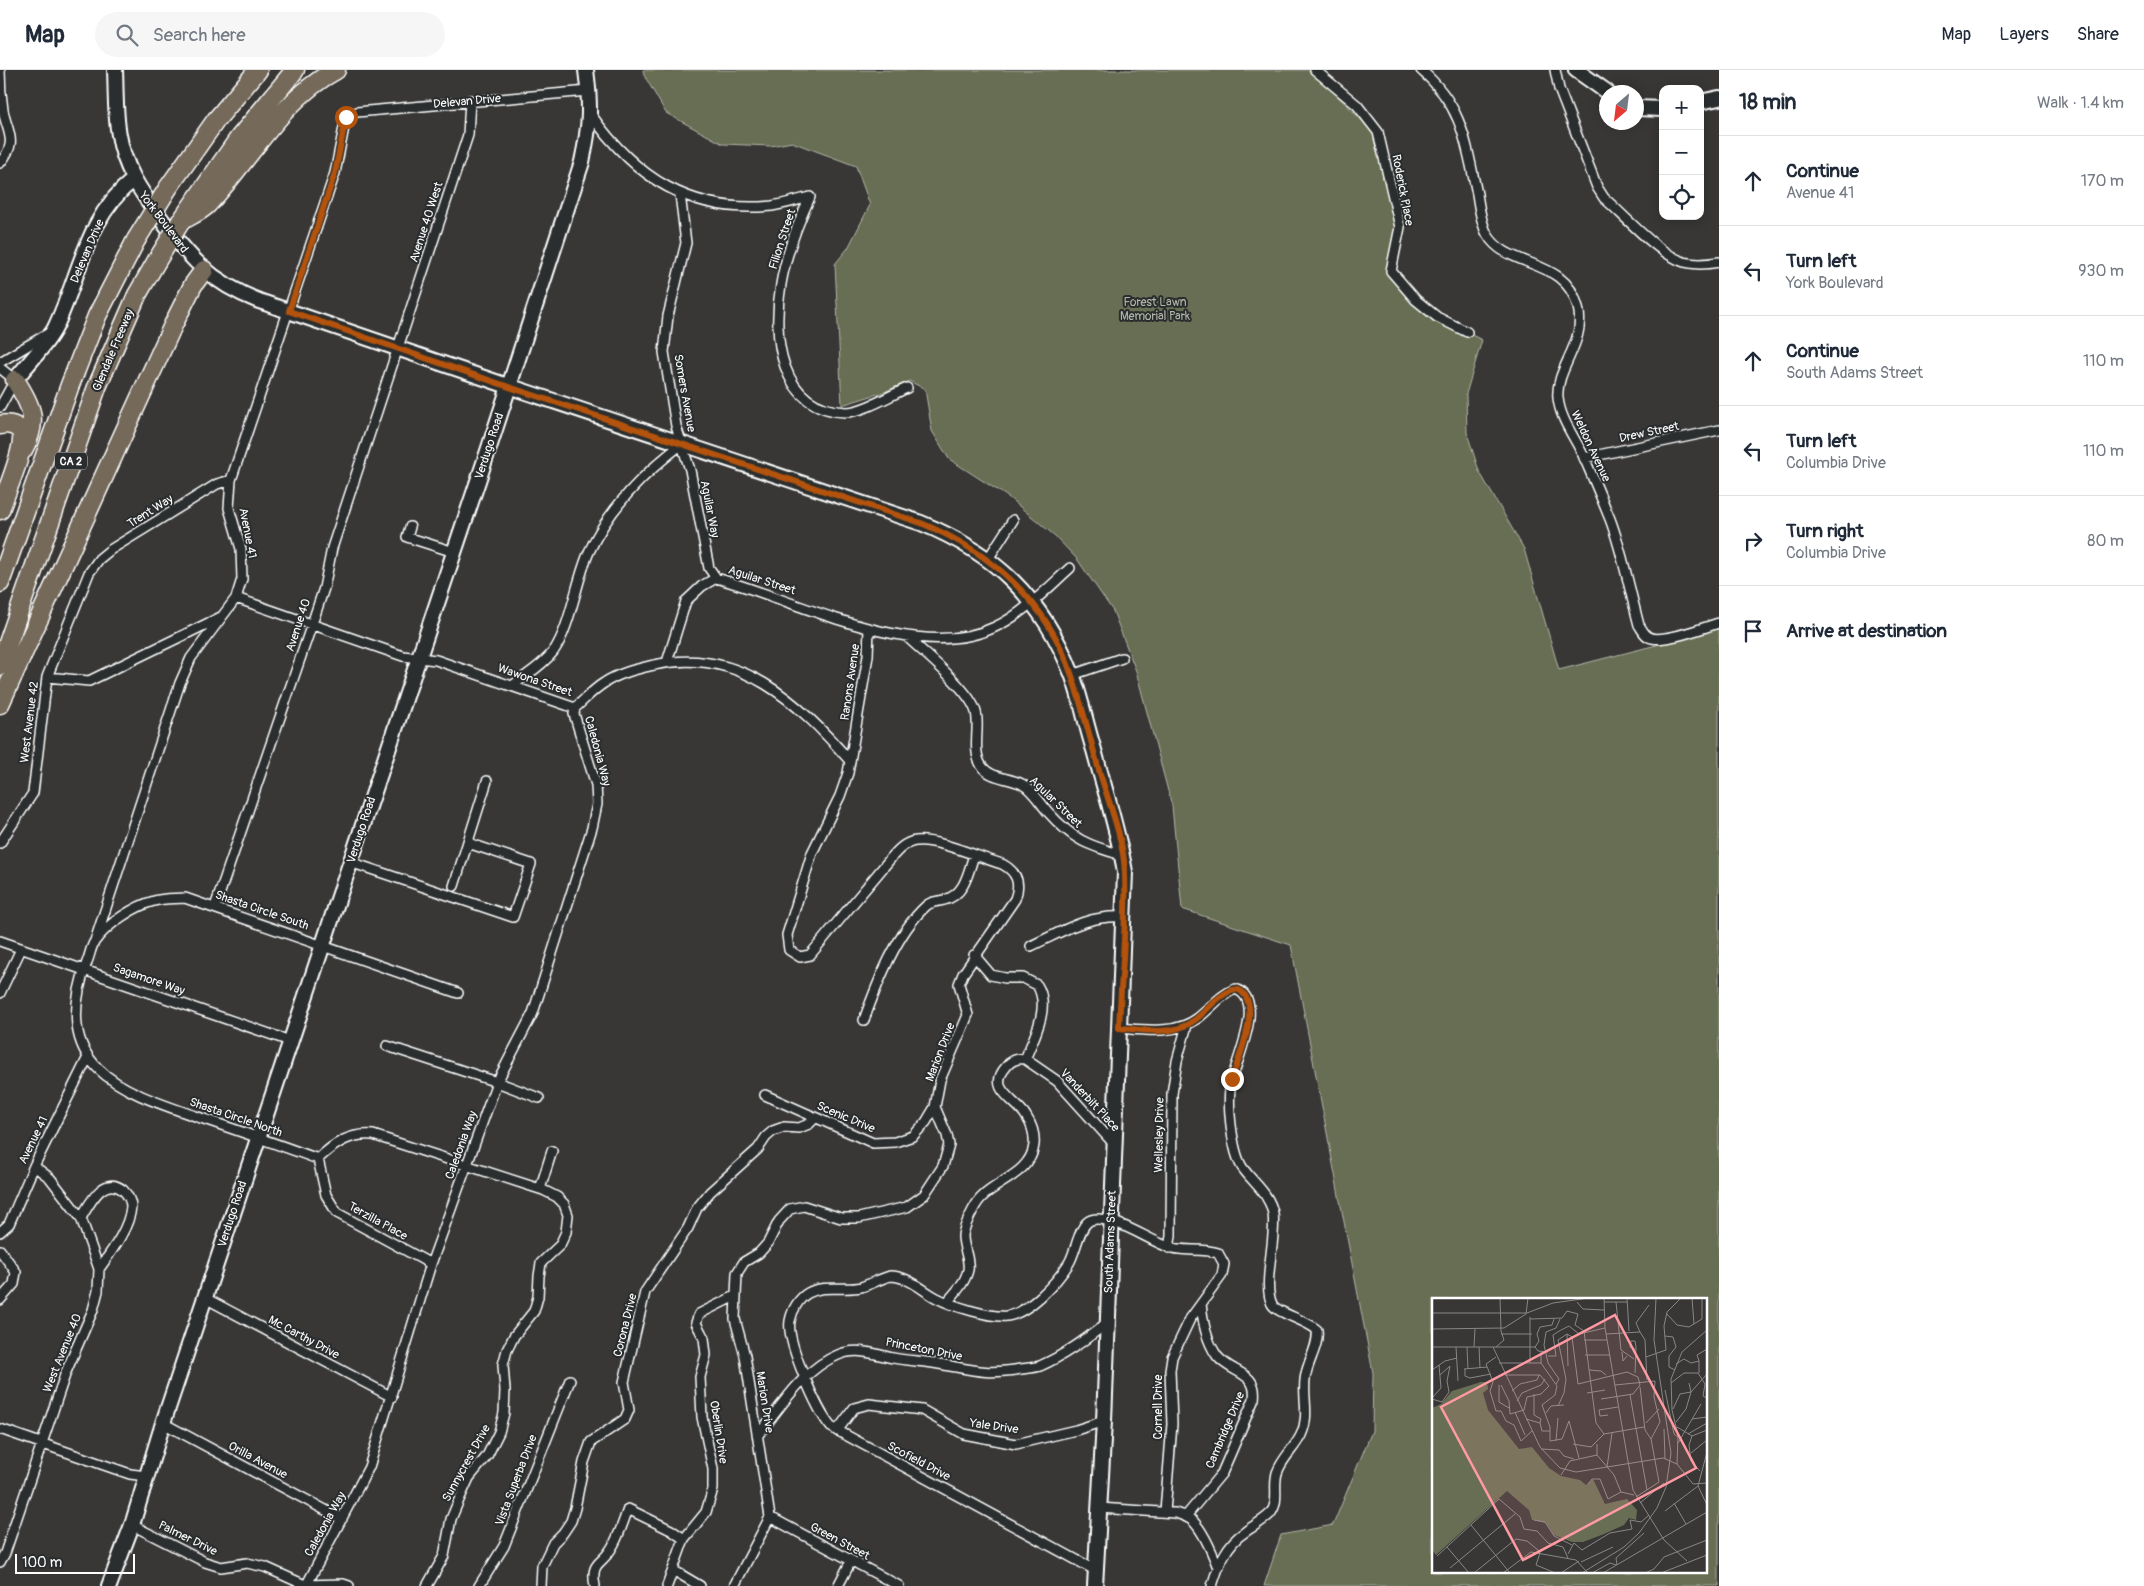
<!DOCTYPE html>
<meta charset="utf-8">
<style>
:root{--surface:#fff;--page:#f6f6f7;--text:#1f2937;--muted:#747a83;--line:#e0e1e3}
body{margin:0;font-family:Pangolin,sans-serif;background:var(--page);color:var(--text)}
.controls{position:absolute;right:15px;top:15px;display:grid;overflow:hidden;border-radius:10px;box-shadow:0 2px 12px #0003}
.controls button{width:45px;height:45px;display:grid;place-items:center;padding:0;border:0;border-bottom:1px solid var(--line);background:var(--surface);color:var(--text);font:25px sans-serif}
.compass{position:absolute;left:1599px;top:15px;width:45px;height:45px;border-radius:50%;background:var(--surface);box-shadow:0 2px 12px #0003;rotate:208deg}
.scale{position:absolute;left:15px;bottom:12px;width:120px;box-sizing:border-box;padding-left:5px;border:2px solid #fff;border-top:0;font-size:14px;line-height:18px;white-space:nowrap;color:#fff;-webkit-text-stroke:4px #2a2d2e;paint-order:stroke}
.stop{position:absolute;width:15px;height:15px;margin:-11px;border:4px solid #b45309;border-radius:50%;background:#fff}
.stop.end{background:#b45309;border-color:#fff;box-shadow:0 1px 5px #0008}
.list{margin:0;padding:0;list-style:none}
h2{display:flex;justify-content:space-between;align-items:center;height:65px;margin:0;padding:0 20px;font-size:21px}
h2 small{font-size:16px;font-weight:400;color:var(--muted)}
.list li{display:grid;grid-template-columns:32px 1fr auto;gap:15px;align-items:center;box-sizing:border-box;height:90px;padding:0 20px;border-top:1px solid var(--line)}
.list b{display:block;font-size:19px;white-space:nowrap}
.list p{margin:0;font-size:16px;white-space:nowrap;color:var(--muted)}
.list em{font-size:16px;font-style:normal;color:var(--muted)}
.icon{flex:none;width:28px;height:28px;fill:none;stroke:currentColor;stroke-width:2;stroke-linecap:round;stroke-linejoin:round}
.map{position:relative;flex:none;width:1719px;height:1516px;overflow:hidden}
header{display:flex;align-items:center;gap:30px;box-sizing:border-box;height:70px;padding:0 25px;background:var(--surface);border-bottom:1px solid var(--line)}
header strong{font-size:24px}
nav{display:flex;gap:28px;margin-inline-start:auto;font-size:18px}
.search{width:350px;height:45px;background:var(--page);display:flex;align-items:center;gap:12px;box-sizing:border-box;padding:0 18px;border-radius:28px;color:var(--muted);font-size:19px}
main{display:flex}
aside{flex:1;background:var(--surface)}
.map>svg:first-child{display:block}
.green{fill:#676e53;stroke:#b3b6a9;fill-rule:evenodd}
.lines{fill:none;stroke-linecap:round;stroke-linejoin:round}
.street-casing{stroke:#fff;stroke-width:12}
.secondary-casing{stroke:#fff;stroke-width:18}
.highway-casing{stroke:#fff;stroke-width:21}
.street{stroke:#2a2d2e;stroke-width:9}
.secondary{stroke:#2a2d2e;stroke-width:14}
.highway{stroke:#746a5a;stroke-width:18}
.highway-bridge-casing{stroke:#fff;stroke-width:21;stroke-linecap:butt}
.highway-bridge{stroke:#746a5a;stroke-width:18}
.route{stroke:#b45309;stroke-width:6}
.labels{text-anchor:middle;stroke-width:4;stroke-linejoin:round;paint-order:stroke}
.shield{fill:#2a2d2e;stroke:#bfc0c0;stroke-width:1}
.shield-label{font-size:11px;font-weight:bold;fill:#fff}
.street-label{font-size:12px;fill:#fff;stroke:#2a2d2e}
.park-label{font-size:12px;fill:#b3b6a9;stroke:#2a2d2e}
.inset-road{fill:none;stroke:#888786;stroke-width:1}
.view{fill:#ff9aa2;fill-opacity:0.15;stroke:#ff9aa2;stroke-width:2.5}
.inset-edge{fill:none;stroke:#fff;stroke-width:2.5}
</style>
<header>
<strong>Map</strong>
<div class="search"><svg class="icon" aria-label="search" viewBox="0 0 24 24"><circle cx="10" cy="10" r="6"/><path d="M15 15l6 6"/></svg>Search here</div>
<nav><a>Map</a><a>Layers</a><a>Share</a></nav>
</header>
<main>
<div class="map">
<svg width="1719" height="1516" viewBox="0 0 1719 1516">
<rect width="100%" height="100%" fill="#383736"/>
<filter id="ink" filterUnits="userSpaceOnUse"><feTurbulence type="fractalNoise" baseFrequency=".02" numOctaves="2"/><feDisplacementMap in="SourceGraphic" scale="10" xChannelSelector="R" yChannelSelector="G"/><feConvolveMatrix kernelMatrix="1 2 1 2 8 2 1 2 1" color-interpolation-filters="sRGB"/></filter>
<g filter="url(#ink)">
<path class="green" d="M643 0H1311L1375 63 1398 158 1390 181 1389 194 1399 213 1447 253 1482 270 1466 324 1467 363 1479 401 1524 479 1559 600 1719 559V1516H1264L1281 1465 1333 1455 1372 1361 1373 1303 1291 875 1182 839 1172 736 1136 601 1113 541 1077 489 1054 465 1008 427 949 389 932 361 925 319 909 311 884 322 842 335 835 194 848 178 870 135 856 96 792 72 771 76 723 74 666 43 644 5ZM1433 1230H1705V1502H1433Z"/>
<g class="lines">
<defs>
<path id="street" d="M1315 0 1357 35 1378 62 1400 157 1391 201 1416 230 1437 247 1467 262
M1421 0C1463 36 1466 73 1477 124 1479 136 1481 153 1487 164 1507 200 1565 186 1578 237 1587 273 1555 298 1558 328 1560 348 1573 365 1582 383 1592 405 1601 427 1610 449 1622 480 1630 522 1639 555 1642 559 1644 565 1649 567 1662 574 1704 557 1719 553
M1555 0 1559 19 1597 117 1604 128C1626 147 1657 183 1684 192 1695 195 1708 194 1719 192
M590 43C635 108 691 144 772 136 785 134 797 130 810 127 797 155 786 184 781 214 772 265 779 340 846 342 863 342 891 325 907 318
M0 93C19 71 7 63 3 40 1 27 0 13 0 0
M680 124 686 173 668 246 664 282 676 356 690 400 709 498 716 508
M0 292 49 263
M0 298 15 310 0 337
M1584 388 1719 360
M410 457 407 467 454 482
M988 489 1013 450
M236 528 403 586 436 590 575 638C585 629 594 619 604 613 619 603 637 599 654 595 740 576 798 632 850 691
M906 566C924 583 970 620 976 642 980 658 972 680 981 695 990 709 1008 707 1022 714 1033 720 1040 733 1048 742 1073 770 1087 775 1122 785
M667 592 686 531 702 516 716 508C794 529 917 595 995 557 1023 544 1047 519 1070 498
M1072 605 1122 588
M47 607 89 611 221 547
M512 616C526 605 542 596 553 582 570 559 576 511 589 482 609 438 644 403 682 374
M0 773 33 723 47 607 89 503 99 489 110 480 217 414 231 410
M350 792 513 847 531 794 468 773
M454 816 487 711
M215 837 312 554 324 518 332 478 468 65 470 30
M0 871 290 971
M95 871 180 613 191 588 236 528 242 509 241 479 229 438 231 410 335 103 346 47 357 42 588 21
M1031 876C1063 861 1087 845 1124 847
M974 885 991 905 1005 908H1023L1037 915C1051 937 1034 968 1025 989L1057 1011 1114 1074
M0 923 21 879
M864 950C877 914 897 862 926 836 931 831 937 832 944 830 965 825 968 803 974 785
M1119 958C1145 960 1176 965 1198 948 1211 938 1220 925 1235 919 1269 929 1232 997 1230 1019 1228 1038 1232 1081 1242 1097 1253 1113 1269 1123 1273 1143 1277 1168 1262 1214 1272 1234 1276 1243 1307 1250 1317 1260 1319 1275 1309 1289 1306 1304 1301 1324 1311 1344 1301 1365 1295 1378 1282 1388 1277 1403 1273 1417 1280 1432 1270 1444 1263 1451 1253 1456 1245 1462 1226 1474 1218 1496 1212 1516
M387 976 497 1012 539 1028
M765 1025 873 1073 895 1072 913 1066 926 1052 935 1037 940 1010 968 945 959 914 963 904 1015 829C1021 813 1017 802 1002 794 981 788 936 768 916 771 905 772 897 781 891 788L810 885 800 887 789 880 787 865 812 783 840 726 848 703 868 586 869 558
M318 1089C280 1075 242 1062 204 1049 119 1020 49 999 87 892 90 885 91 876 95 871 107 854 135 836 154 831 164 828 175 829 185 828L458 923
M318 1089C335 1073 350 1063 373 1065L543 1120 557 1127 564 1134 568 1145 566 1162 560 1175 541 1193 539 1206 538 1227 534 1241 514 1266 507 1280 503 1295 505 1320 504 1343 499 1362 487 1386 469 1408 459 1430 451 1449 444 1486 427 1516
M318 1089 326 1125 337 1143 431 1194
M540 1119 552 1081
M81 1148C89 1135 103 1104 123 1120 127 1124 131 1131 131 1137 129 1159 111 1182 99 1199
M0 1162 9 1154 34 1096 88 987
M1169 1178 1171 1166 1172 1024 1177 991 1187 955
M0 1180 16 1202 14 1214 0 1230
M205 1228 392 1327
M947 1232C955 1223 965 1213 968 1200 970 1189 963 1178 963 1166 963 1158 975 1134 981 1128 997 1111 1031 1103 1034 1075 1035 1065 1032 1055 1026 1046 1017 1030 986 1020 1006 997 1011 990 1017 988 1025 989
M163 1353 342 1449
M0 1359 130 1404 146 1406
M837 1361 854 1338 869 1334 922 1340 964 1364 1016 1374 1076 1360 1104 1351
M758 1365C781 1337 803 1299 838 1285 857 1277 874 1284 893 1288 908 1291 924 1291 939 1294 973 1300 985 1305 1021 1299 1027 1298 1034 1298 1040 1296 1064 1286 1086 1269 1107 1253
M1099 1438 1175 1443C1182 1445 1189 1447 1194 1452 1204 1463 1212 1482 1217 1495
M1186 1446 1222 1403 1254 1329C1258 1301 1231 1304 1217 1286 1206 1270 1203 1252 1201 1234
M770 1447 899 1516
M132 1455 205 1492 221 1497 247 1493 265 1497 305 1515 343 1514 349 1516
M0 1492 5 1483 66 1302 93 1240 98 1221 99 1199 81 1148 50 1108 34 1096
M673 1500 700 1516
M1095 1500 831 1357C817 1341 786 1271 790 1251 792 1240 799 1228 808 1223 824 1214 845 1221 861 1217 871 1214 880 1209 890 1206 908 1206 922 1220 937 1228 952 1236 991 1248 1007 1246 1029 1243 1057 1212 1069 1193 1076 1182 1079 1154 1091 1150 1111 1144 1147 1169 1166 1176 1182 1183 1201 1177 1218 1183L1224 1194 1222 1205 1190 1249 1172 1287 1170 1300 1172 1354 1165 1442
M306 1516 369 1397 431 1194 497 1012 533 943 592 758 597 734 596 715 574 644 575 638
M479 1516 504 1476 570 1310
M541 1516 542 1496 553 1473 563 1463 571 1451 575 1438 584 1392 591 1372 625 1349 629 1340 624 1312 645 1222 688 1158 697 1138 710 1122 758 1079 766 1067 773 1061 784 1057 799 1058 809 1054 815 1048
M595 1516C590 1491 602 1495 611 1479 619 1467 623 1452 628 1439L671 1460 684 1469
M667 1516 684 1469 706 1442 713 1419V1399L702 1347 700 1307 706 1285 704 1268 696 1253 699 1244 735 1226
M734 1516 770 1447 745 1286 735 1249 737 1203 744 1192 759 1183 768 1173 779 1151 790 1139 804 1136 841 1148H859L907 1137 924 1125 943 1096 949 1075 947 1065 935 1037
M838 1516 851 1491"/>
<path id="secondary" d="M115 0C116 21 115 44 119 65 124 97 140 121 159 146 188 187 210 212 259 231L499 313 921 453C995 483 1042 528 1072 604 1081 628 1086 655 1094 680 1105 721 1118 760 1125 802L1104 1351 1095 1516
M1576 0 1607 22
M1700 32 1719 28
M1636 38 1663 39
M15 310C28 293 45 277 55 258 80 206 86 147 133 110
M109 1516 132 1455 163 1353 488 381 582 92C590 55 591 38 586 0"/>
<path id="highway" d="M168 118 216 50 258 0
M184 147 239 68 295 0
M181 151C189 146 200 142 207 135 249 91 281 29 336 0
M15 310C32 336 39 351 23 380
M0 355C8 353 20 355 22 365 24 383 6 421 0 440
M0 513 70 315 97 246 136 170
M0 596 97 317 137 225 156 192
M0 634 174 253 193 215 204 200"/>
</defs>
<use href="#street" class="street-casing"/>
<use href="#secondary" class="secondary-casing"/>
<use href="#highway" class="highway-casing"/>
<use href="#street" class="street"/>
<use href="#secondary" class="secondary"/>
<use href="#highway" class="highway"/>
<defs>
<path id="highway-bridge" d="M136 170 168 118
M156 192 181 151"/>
</defs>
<use href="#highway-bridge" class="highway-bridge-casing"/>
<use href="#highway-bridge" class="highway-bridge"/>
</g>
</g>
<g class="lines" filter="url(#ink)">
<path class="route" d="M346 47 335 103 289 241 509 317 921 453C991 482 1048 532 1072 606 1082 636 1090 667 1098 697 1108 731 1124 768 1125 804 1127 855 1121 907 1119 958 1138 959 1161 964 1179 958 1202 951 1210 931 1228 922 1233 919 1237 918 1242 922 1261 938 1238 989 1232 1009"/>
</g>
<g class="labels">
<rect class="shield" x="55" y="382.5" width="32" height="17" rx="4"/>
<g class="shield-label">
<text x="71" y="395">CA 2</text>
</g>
<g class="street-label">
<text transform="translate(467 31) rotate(-5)" y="4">Delevan Drive</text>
<text transform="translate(1403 120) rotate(79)" y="4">Roderick Place</text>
<text transform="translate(164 152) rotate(53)" y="4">York Boulevard</text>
<text transform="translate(426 152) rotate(-72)" y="4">Avenue 40 West</text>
<text transform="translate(782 169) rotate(-72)" y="4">Filion Street</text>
<text transform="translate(87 181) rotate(-67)" y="4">Delevan Drive</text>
<text transform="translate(113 280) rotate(-67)" y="4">Glendale Freeway</text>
<text transform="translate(685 323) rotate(80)" y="4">Somers Avenue</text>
<text transform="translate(1649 362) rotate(-12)" y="4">Drew Street</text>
<text transform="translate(489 376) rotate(-72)" y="4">Verdugo Road</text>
<text transform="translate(1591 376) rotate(65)" y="4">Weldon Avenue</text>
<text transform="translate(710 439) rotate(79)" y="4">Aguilar Way</text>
<text transform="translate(150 441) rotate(-32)" y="4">Trent Way</text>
<text transform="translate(248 463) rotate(79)" y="4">Avenue 41</text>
<text transform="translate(762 510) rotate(18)" y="4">Aguilar Street</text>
<text transform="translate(298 555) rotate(-72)" y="4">Avenue 40</text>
<text transform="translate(535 610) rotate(19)" y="4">Wawona Street</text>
<text transform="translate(850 612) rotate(-82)" y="4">Ranons Avenue</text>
<text transform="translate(29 652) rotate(-83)" y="4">West Avenue 42</text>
<text transform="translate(598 681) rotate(75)" y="4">Caledonia Way</text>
<text transform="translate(1056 732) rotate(44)" y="4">Agular Street</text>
<text transform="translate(361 760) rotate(-72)" y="4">Verdugo Road</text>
<text transform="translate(262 840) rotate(19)" y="4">Shasta Circle South</text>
<text transform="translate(149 909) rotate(19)" y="4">Sagamore Way</text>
<text transform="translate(940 982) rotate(-69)" y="4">Marion Drive</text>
<text transform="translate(1090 1030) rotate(47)" y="4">Vanderbilt Place</text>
<text transform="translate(236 1047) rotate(19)" y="4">Shasta Circle North</text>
<text transform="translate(846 1047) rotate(23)" y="4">Scenic Drive</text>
<text transform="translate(1159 1065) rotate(-89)" y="4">Wellesley Drive</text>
<text transform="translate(33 1070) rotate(-64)" y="4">Avenue 41</text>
<text transform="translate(461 1075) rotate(-70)" y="4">Caledonia Way</text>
<text transform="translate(232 1144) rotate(-72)" y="4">Verdugo Road</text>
<text transform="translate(378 1151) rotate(29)" y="4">Terzilla Place</text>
<text transform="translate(1110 1172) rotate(-88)" y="4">South Adams Street</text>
<text transform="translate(625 1255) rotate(-76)" y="4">Corona Drive</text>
<text transform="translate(304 1267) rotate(28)" y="4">Mc Carthy Drive</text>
<text transform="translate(924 1279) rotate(11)" y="4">Princeton Drive</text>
<text transform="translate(62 1283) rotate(-68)" y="4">West Avenue 40</text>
<text transform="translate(765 1332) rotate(81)" y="4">Marion Drive</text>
<text transform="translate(1158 1337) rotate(-90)" y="4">Cornell Drive</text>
<text transform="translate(994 1356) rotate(8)" y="4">Yale Drive</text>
<text transform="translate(1225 1360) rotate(-67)" y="4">Cambridge Drive</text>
<text transform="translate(719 1362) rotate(81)" y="4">Oberlin Drive</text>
<text transform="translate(258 1390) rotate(28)" y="4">Orilla Avenue</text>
<text transform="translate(919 1391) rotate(28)" y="4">Scofield Drive</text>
<text transform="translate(466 1393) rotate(-61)" y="4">Sunnycrest Drive</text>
<text transform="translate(516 1410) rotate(-69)" y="4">Vista Superba Drive</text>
<text transform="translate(325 1454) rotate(-61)" y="4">Caledonia Way</text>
<text transform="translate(188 1468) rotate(26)" y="4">Palmer Drive</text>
<text transform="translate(840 1471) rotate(28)" y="4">Green Street</text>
</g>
<g class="park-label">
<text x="1155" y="236">Forest Lawn<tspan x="1155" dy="14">Memorial Park</tspan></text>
</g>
</g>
<g transform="translate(1432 1228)">
<rect width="275" height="275" fill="#383736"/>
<path d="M49 84H55L56 91 51 95 56 112 87 151 100 149 117 170 129 178 148 182 154 187 161 181 173 206 195 201 205 212 204 222 197 220 192 227 172 236 151 244H140L122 237 114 225 100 222 97 212 75 193 4 257 0 252V110L9 106 20 93Z" fill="#676e53"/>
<path class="inset-road" d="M172 0 173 30 201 192 232 242M195 0 197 33M260 0 262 26M145 4 151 11 172 12M172 4H195M184 4 189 52 202 61M0 15H95L121 5 157 0M235 16 245 27 257 29 270 21V0M98 21 130 20 135 13 146 16 143 27 152 33 164 125 172 136M0 31 72 30 94 16 96 0M208 34 204 25 217 7M69 36H100M135 36 140 39 146 86 195 74 206 79 208 87 201 96 169 101M135 36 136 68M174 36 208 34 213 42 215 82M233 38 241 39 244 49 237 58V69L243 72M152 42H175M0 49H103L106 53 116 54M24 49 26 83M35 49 36 71M42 49 43 31M47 49 48 70M61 49 108 149 128 170 144 174 231 160 245 166 261 186 275 185M64 49 72 42 69 33 68 0M103 49 107 43 105 36 108 29 120 27 122 21M203 51 198 49 199 43H203L204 49M109 54V65L125 88 123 97 110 107 118 129V143L130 141 137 123M190 54 191 63 195 58M153 57H178M116 58H124L121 37 129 32 137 28 147 36 173 30M214 59 234 52 232 28 235 14 249 0M267 63 265 57 275 51M67 65H109M98 65V19M244 66 252 61 259 65 267 63V75M32 71 55 69M33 71V78L38 80 59 76M0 72 13 63 25 60M157 72 169 73 174 77M203 75 204 49M61 84 58 93 64 113H69L74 123 82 127 89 143 100 133M61 84 54 66 64 59M239 85 252 75H266L273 86 271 98 275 100M124 86 127 81 116 65 112 47 114 34 124 30 128 21M67 87V104L77 110M69 87 77 103 78 116 92 112 95 99 109 96 117 88 108 77H73M183 87 223 83 222 99 228 124 219 141M233 92 242 136 246 139M80 93 88 86 105 82 107 77M155 95 173 92M102 96V117L109 121 108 125M198 97 215 192M0 100 9 90 7 67M0 101 10 104 17 94 15 83 18 68 8 77M85 103 90 95 109 87 113 81M126 108 132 95 134 81 126 42 135 36M241 111 248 96 259 94 257 85M83 114 93 137M114 115 119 108 132 107M176 117 168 118 167 112 186 109M94 121 108 125 110 133H118M260 121 275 119M137 123 147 160M244 124 254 111 259 94 275 76M214 125 227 111M245 129 260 138 257 147 259 163 268 173M232 131 233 161M256 136 275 125M260 138 275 132M124 143 126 120M246 145 269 106M141 146 159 149 172 136 212 129M109 151 127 152 132 158 142 161M275 154 266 188 275 207M259 155 275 142M165 157 182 177 189 194M245 166 246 137 240 112 239 81 250 54 275 32M175 169 180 135M129 177 138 163 165 157V146M156 186 160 181H168L176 201 189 194 202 197M204 199 227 184 219 141 213 132 208 89M208 205 232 185M242 205 254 226M233 213 266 188M102 222 113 224 122 238 140 247M39 227 78 275M232 242 255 263M15 249 37 275M136 256 142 245 150 252 178 235 200 231 198 222 209 224 217 217M5 258 67 201 88 219 92 231 105 233 116 245 131 249 136 260M149 264 181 249M185 267 184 260 212 235M18 270 83 216M42 275 84 241 95 243 106 252 108 255 104 267 121 274M71 275 99 254 144 262 155 274M129 275 147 263M150 275 192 249 207 235 225 210 234 189 239 155 222 42 224 0M160 275 178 265 184 267M171 275 275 214M213 275 222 271 232 259 275 242M229 275 275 257"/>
<path class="view" d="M183 17 264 170 91 262 9 109Z"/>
<rect width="275" height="275" class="inset-edge"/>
</g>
</svg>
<div class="controls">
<button>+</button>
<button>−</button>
<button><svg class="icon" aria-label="locate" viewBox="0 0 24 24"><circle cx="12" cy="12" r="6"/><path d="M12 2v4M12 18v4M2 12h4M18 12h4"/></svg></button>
</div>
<svg class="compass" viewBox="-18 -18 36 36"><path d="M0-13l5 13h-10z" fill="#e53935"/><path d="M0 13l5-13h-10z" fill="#747a83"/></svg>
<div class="scale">100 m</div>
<div class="stop" style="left:346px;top:47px"></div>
<div class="stop end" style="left:1232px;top:1009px"></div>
</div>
<aside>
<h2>18 min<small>Walk · 1.4 km</small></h2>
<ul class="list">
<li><svg class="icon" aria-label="ahead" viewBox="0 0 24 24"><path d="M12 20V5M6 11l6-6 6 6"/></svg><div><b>Continue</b><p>Avenue 41</p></div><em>170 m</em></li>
<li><svg class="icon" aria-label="left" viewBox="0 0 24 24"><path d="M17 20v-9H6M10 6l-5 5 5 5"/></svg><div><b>Turn left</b><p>York Boulevard</p></div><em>930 m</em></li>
<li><svg class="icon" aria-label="ahead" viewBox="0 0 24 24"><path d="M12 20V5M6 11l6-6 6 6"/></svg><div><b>Continue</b><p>South Adams Street</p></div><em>110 m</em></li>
<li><svg class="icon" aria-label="left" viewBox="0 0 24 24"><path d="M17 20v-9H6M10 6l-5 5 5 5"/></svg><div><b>Turn left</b><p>Columbia Drive</p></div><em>110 m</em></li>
<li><svg class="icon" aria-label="right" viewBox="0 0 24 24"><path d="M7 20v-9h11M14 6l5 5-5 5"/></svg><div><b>Turn right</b><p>Columbia Drive</p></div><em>80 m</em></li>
<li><svg class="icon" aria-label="arrive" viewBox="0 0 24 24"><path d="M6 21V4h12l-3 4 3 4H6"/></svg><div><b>Arrive at destination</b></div></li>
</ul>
</aside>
</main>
